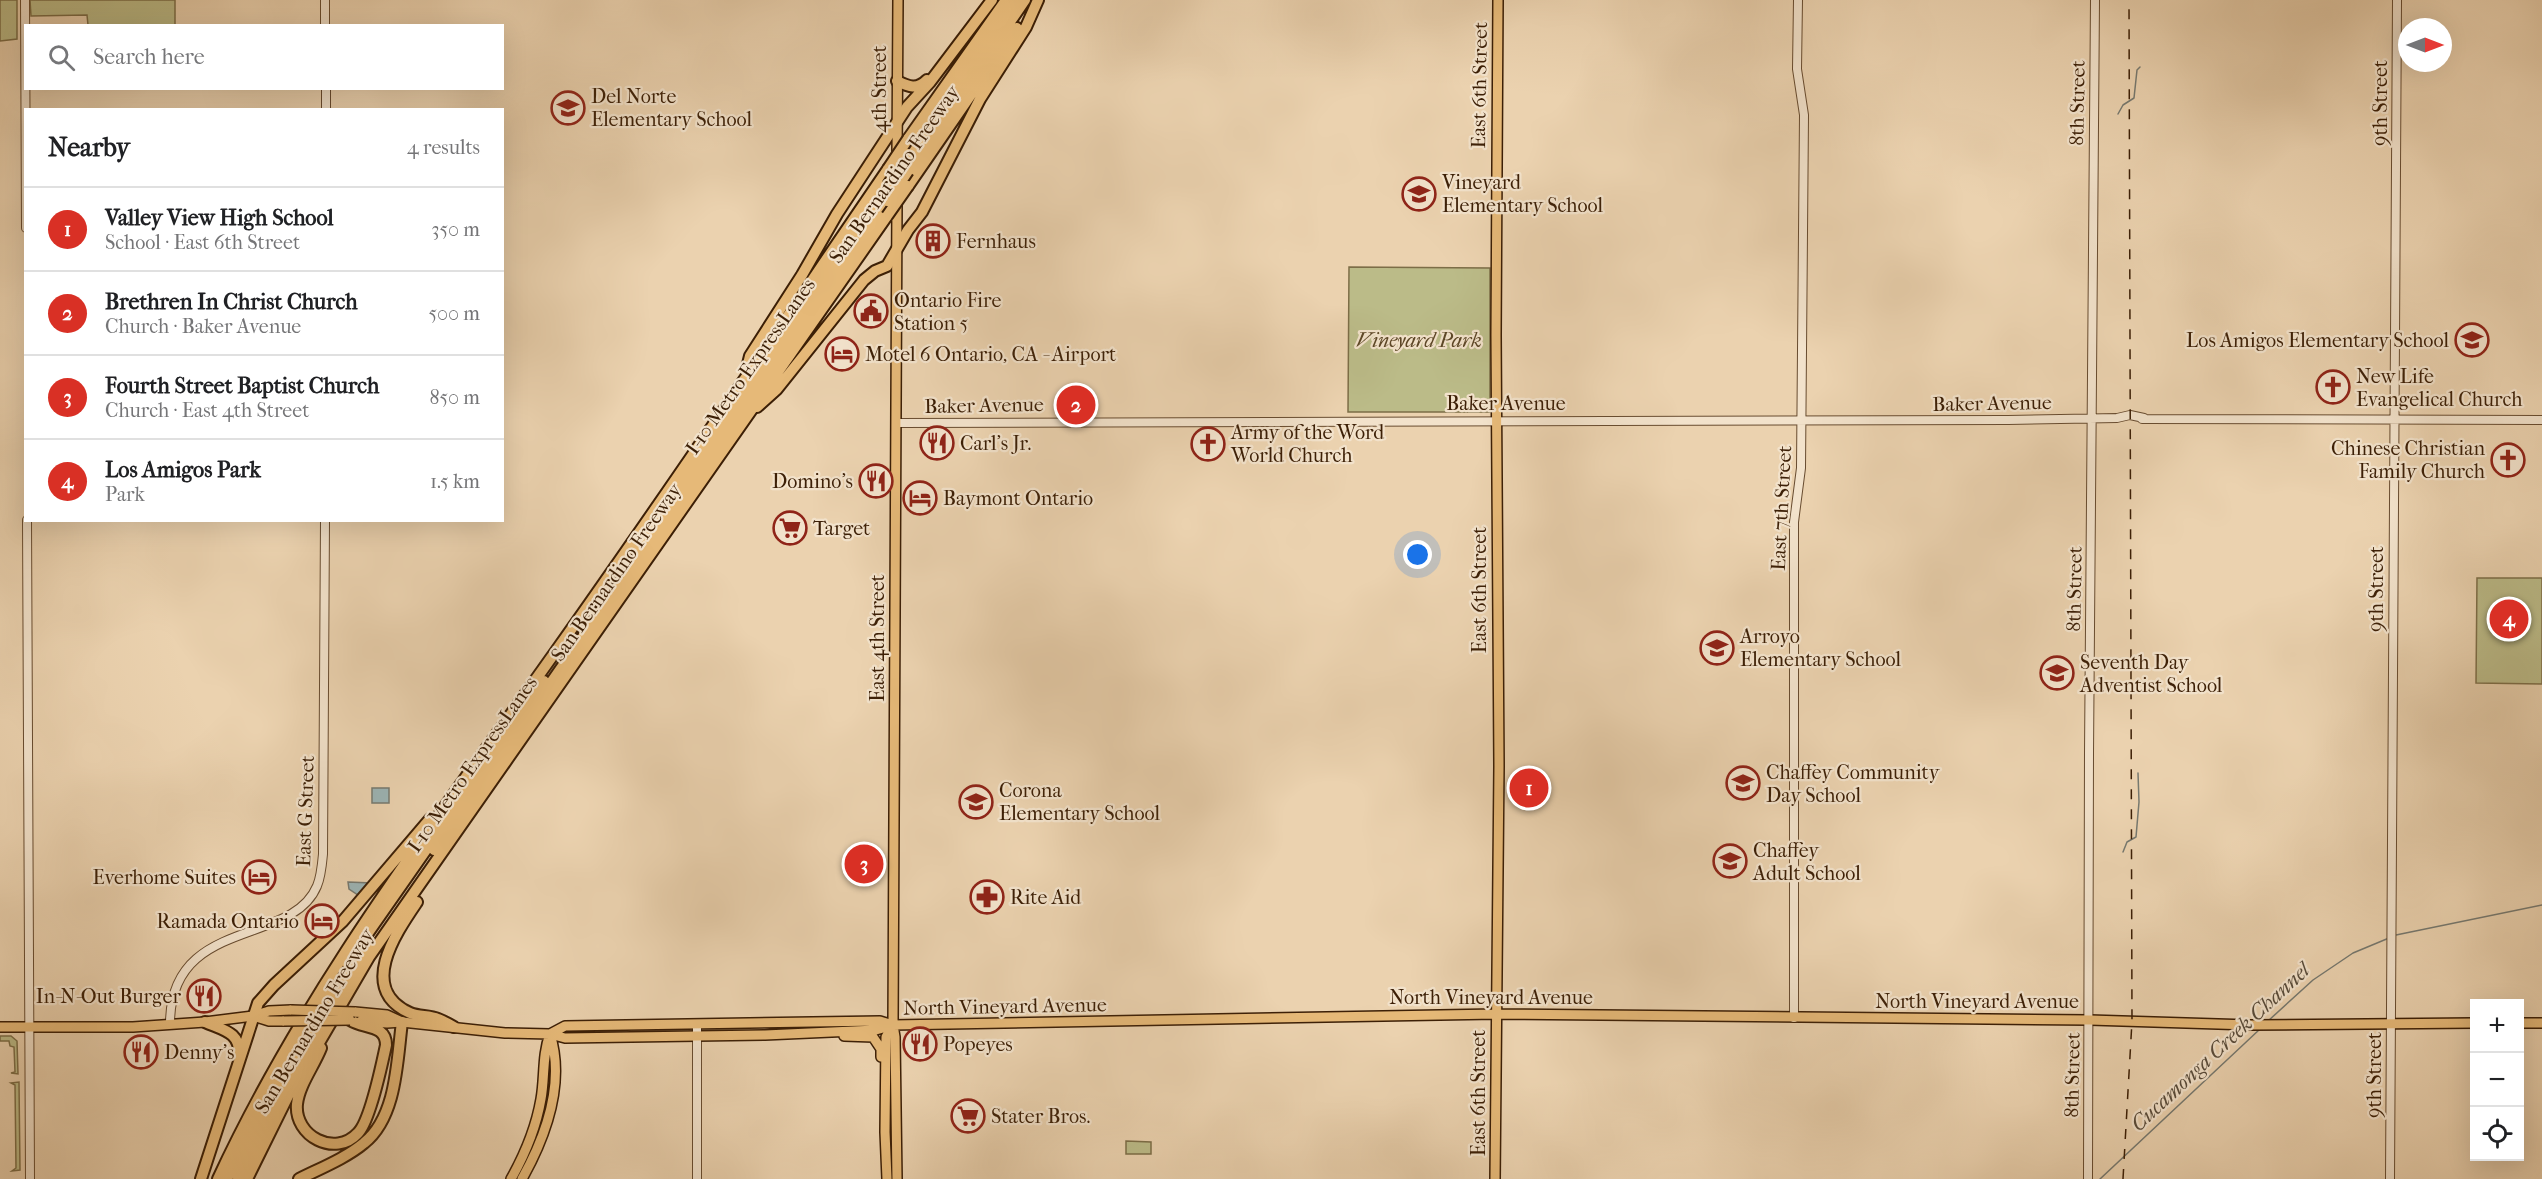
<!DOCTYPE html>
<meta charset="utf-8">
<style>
:root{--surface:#fff;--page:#f6f6f6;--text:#202124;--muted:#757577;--line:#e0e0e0;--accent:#d93025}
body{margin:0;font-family:"IM FELL French Canon",serif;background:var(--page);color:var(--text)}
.controls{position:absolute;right:18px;bottom:18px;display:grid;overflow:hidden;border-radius:0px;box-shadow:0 6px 24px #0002}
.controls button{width:54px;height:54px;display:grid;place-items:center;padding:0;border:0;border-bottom:2px solid var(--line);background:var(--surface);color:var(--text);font:30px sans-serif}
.compass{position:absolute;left:2398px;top:18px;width:54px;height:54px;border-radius:50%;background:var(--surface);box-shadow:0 6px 24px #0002;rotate:90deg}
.you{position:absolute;left:1418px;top:555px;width:21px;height:21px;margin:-15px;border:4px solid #fff;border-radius:50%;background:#1a73e8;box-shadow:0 0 0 9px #1a73e833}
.badge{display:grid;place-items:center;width:39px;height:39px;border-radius:50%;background:var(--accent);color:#fff;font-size:20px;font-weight:700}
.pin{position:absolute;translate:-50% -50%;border:3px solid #fff;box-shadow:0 2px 6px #0006}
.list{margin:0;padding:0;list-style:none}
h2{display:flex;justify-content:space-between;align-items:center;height:78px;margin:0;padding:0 24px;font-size:26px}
h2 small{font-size:20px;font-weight:400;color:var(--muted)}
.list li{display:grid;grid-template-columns:39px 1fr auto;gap:18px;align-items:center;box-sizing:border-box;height:84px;padding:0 24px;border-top:2px solid var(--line)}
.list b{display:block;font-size:22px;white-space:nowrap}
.list p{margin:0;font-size:20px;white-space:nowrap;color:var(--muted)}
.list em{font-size:20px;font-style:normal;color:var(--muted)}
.icon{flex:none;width:33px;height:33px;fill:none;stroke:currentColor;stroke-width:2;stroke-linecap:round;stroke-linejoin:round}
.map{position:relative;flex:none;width:2542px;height:1179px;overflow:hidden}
.search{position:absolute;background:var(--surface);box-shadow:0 6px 24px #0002;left:24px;top:24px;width:480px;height:66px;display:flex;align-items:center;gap:15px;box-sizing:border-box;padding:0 21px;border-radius:0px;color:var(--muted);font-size:22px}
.panel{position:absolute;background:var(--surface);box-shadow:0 6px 24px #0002;left:24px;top:108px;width:480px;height:414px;border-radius:0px}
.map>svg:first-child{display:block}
.green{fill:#bb8;stroke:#7c6d47;stroke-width:1.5}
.water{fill:#9cb5b6;stroke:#767970;stroke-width:1.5}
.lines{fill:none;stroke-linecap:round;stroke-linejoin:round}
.stream{stroke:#767970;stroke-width:1.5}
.minor-casing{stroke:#684c30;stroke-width:10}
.major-casing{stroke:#3c1f06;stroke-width:12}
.highway-casing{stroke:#3c1f06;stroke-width:14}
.minor{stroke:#f2e2cb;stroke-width:8}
.major{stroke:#e6b978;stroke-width:9}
.highway{stroke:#e6b978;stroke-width:10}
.rail{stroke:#3c1f06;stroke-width:1.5;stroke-dasharray:10 10;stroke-linecap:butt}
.major-bridge-casing{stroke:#3c1f06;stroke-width:12;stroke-linecap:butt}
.highway-bridge-casing{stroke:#3c1f06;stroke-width:14;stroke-linecap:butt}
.major-bridge{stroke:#e6b978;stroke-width:9}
.highway-bridge{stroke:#e6b978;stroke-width:10}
.labels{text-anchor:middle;stroke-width:4.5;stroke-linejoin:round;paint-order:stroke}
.street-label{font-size:20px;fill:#3c1f06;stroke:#f2e2cb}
.poi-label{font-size:20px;fill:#3c1f06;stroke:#f2e2cb;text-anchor:start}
.park-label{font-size:20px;font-style:italic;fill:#5c4626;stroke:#f2e2cb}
.water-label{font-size:21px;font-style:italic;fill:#594c3b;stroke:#f2e2cb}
</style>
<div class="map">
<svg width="2542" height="1179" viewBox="0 0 2542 1179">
<rect width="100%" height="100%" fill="#ebd2af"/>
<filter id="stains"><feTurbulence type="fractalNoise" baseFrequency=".00333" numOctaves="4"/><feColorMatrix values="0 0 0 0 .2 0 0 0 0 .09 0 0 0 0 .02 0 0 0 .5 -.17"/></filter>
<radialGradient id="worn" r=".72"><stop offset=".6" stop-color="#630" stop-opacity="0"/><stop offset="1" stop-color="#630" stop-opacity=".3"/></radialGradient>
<path class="green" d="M0 0H17V39L0 41Z
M30 0H175V25H88L87 15 31 16Z
M1349 267 1490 268V412H1348Z
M2477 578H2542V684L2476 683Z
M0 1036H11L17 1041 18 1074 11 1073 15 1072 14 1047 10 1046 9 1041H0Z
M19 1082 20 1170 12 1171 16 1168 15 1085 11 1083Z
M1126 1141 1151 1142V1154H1126Z"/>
<path class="water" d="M372 788H389V803H372Z
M348 882 371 883 358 895 349 889Z"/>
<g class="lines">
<path class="stream" d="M2118 114 2123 105 2134 98 2137 70 2140 67
M2123 852 2127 842 2136 837 2139 802 2138 773
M2396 935 2542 905
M2268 1021 2313 980 2353 953 2389 938
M2100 1179 2260 1029"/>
<defs>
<path id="minor" d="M25 0 26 228
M325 0V26
M326 88V110
M2142 419 2542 420
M896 423C1267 420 1638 419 2008 420L2117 418 2130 415 2144 418
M27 520 30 1179
M1794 1018V522L1801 468 1804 115 1797 69 1798 0
M170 1024C170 916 292 947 317 886 321 877 322 865 323 854L325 520
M697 1025V1179
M2088 1179 2089 753 2095 0
M2390 1179 2397 0"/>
<path id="major" d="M897 157 898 0
M355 1012 387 1015 400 1021
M253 1016 269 1021H284
M361 1021 387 1023 402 1022 505 1033 550 1034 565 1038 765 1035 876 1030 893 1025 1496 1014 2090 1020 2250 1025 2474 1023
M2520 1023H2542
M0 1027H133L205 1022 253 1016 269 1011 291 1010
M550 1034 565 1026 880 1021 893 1025
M844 1036 873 1037 881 1049V1057
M511 1179C525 1154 536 1128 541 1099 545 1077 542 1055 550 1034
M522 1179C546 1136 565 1082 550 1034
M887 1179 885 1132 886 1037 893 1025
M897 1179 895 1037 893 1025 897 200
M1495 1179 1499 766 1496 335 1498 0"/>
<path id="highway" d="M897 81C909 87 917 90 927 80
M908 139 1006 0
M908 154 1015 0
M908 171 1025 0
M908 186 1017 28
M747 368 750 356 802 275 837 214 907 107 930 82 992 0
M757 407 777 389 864 280 875 271 887 266 908 230 922 212 980 99 1026 27 1038 0
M637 547 888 185
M434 850 888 201
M417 902C396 933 357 989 410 1013 419 1017 429 1015 438 1019 443 1021 449 1024 454 1027
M347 963 544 681
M205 1022C223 1030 241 1032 239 1056
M321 1048C314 1066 299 1085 297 1104 294 1136 335 1158 358 1133 370 1121 382 1064 386 1045 386 1024 364 1029 350 1020
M201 1179 258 1003 274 985 343 921 430 819
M218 1179C306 989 435 822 556 651 669 492 778 330 888 169
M227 1179 266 1101 332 986
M238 1179C275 1098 318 1020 367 946
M247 1179 288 1096 369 957 887 216
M299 1179C321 1168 346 1158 364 1143 397 1117 397 1060 402 1022"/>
</defs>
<use href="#minor" class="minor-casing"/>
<use href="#major" class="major-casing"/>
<use href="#highway" class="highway-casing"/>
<use href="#minor" class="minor"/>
<use href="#major" class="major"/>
<use href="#highway" class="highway"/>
<path class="rail" d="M2123 1179 2132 1021 2129 0"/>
<defs>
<path id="major-bridge" d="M291 1010 355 1012
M284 1021 350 1020"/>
<path id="highway-bridge" d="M888 169 908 139
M888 185 908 154
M888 201 908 171
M887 216 908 186"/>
</defs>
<use href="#major-bridge" class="major-bridge-casing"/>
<use href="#highway-bridge" class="highway-bridge-casing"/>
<use href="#major-bridge" class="major-bridge"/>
<use href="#highway-bridge" class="highway-bridge"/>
</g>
<defs>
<symbol id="school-ring" viewBox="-11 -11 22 22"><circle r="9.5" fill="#f2e2cb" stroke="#8f2418" stroke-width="1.5"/><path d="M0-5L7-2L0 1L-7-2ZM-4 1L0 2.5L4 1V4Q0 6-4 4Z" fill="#8f2418"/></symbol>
<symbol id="building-ring" viewBox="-11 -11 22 22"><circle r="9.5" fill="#f2e2cb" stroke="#8f2418" stroke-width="1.5"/><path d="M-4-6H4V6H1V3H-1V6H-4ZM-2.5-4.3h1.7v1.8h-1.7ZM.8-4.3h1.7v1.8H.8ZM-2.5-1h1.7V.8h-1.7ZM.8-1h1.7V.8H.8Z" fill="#8f2418"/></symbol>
<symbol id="civic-ring" viewBox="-11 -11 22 22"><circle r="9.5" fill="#f2e2cb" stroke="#8f2418" stroke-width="1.5"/><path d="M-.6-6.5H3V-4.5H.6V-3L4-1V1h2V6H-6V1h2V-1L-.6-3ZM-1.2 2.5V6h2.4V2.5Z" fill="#8f2418"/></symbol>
<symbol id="hotel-ring" viewBox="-11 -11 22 22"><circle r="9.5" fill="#f2e2cb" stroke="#8f2418" stroke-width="1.5"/><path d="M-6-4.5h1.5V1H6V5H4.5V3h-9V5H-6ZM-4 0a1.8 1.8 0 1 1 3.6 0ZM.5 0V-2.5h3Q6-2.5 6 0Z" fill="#8f2418"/></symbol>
<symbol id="church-ring" viewBox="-11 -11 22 22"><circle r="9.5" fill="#f2e2cb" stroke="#8f2418" stroke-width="1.5"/><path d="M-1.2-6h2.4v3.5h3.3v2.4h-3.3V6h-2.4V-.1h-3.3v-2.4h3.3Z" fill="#8f2418"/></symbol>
<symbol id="restaurant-ring" viewBox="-11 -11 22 22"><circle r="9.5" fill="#f2e2cb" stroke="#8f2418" stroke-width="1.5"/><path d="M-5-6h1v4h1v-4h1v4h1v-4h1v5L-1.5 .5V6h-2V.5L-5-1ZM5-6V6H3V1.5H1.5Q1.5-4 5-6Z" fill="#8f2418"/></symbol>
<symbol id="supermarket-ring" viewBox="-11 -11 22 22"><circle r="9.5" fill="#f2e2cb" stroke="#8f2418" stroke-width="1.5"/><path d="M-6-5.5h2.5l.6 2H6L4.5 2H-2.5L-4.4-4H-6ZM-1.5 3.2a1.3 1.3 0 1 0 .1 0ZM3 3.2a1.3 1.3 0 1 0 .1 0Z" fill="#8f2418"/></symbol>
<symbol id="pharmacy-ring" viewBox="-11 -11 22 22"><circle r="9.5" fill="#f2e2cb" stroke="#8f2418" stroke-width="1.5"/><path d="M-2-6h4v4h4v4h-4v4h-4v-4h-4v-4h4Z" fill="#8f2418"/></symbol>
</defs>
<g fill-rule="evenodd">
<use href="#school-ring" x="549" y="89" width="38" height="38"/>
<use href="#school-ring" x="1400" y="175" width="38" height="38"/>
<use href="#building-ring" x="914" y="222" width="38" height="38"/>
<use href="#civic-ring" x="852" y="292" width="38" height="38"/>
<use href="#school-ring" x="2453" y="321" width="38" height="38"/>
<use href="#hotel-ring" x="823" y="335" width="38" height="38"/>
<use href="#church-ring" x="2314" y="368" width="38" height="38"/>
<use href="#restaurant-ring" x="918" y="424" width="38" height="38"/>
<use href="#church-ring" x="1189" y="425" width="38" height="38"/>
<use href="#church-ring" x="2489" y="441" width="38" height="38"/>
<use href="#restaurant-ring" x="857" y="462" width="38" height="38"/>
<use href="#hotel-ring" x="901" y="479" width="38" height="38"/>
<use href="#supermarket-ring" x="771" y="509" width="38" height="38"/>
<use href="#school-ring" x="1698" y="629" width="38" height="38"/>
<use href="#school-ring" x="2038" y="654" width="38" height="38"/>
<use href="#school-ring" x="1724" y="764" width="38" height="38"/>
<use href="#school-ring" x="957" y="783" width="38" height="38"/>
<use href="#school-ring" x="1711" y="842" width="38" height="38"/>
<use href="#hotel-ring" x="240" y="858" width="38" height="38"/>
<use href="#pharmacy-ring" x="968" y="878" width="38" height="38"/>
<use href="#hotel-ring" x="303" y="902" width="38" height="38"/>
<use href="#restaurant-ring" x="185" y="977" width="38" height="38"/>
<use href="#restaurant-ring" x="901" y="1025" width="38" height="38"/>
<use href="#restaurant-ring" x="122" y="1033" width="38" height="38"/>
<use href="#supermarket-ring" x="949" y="1097" width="38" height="38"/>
</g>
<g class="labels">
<g class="street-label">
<text transform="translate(1479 85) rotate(-89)" y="7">East 6th Street</text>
<text transform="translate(879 89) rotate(-90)" y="7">4th Street</text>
<text transform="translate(2077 103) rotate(-89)" y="7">8th Street</text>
<text transform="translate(2380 103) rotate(-90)" y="7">9th Street</text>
<text transform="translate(894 174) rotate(-55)" y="7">San Bernardino Freeway</text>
<text transform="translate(750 366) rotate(-55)" y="7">I-10 Metro ExpressLanes</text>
<text x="1506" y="410">Baker Avenue</text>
<text transform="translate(1992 403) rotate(-1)" y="7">Baker Avenue</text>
<text transform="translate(984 405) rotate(-1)" y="7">Baker Avenue</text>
<text transform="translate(1781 508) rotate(-87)" y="7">East 7th Street</text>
<text transform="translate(616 572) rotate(-55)" y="7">San Bernardino Freeway</text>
<text transform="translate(2074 589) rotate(-89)" y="7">8th Street</text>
<text transform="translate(2376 589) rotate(-90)" y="7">9th Street</text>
<text transform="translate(1479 590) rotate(-90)" y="7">East 6th Street</text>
<text transform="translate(877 638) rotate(-90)" y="7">East 4th Street</text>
<text transform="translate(472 764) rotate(-55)" y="7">I-10 Metro ExpressLanes</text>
<text transform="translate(305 811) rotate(-88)" y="7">East G Street</text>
<text x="1491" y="1004">North Vineyard Avenue</text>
<text x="1977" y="1008">North Vineyard Avenue</text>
<text transform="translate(1005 1006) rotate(-1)" y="7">North Vineyard Avenue</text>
<text transform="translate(314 1021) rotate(-59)" y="7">San Bernardino Freeway</text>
<text transform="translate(2072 1075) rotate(-89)" y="7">8th Street</text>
<text transform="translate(2374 1075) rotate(-90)" y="7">9th Street</text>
<text transform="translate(1478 1093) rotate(-90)" y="7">East 6th Street</text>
</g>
<g class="poi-label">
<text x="591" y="103">Del Norte<tspan x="591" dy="23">Elementary School</tspan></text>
<text x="1442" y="189">Vineyard<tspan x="1442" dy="23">Elementary School</tspan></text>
<text x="956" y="248">Fernhaus</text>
<text x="894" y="307">Ontario Fire<tspan x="894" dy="23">Station 5</tspan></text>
<text x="2449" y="347" text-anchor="end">Los Amigos Elementary School</text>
<text x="865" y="361">Motel 6 Ontario, CA - Airport</text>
<text x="2356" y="383">New Life<tspan x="2356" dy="23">Evangelical Church</tspan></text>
<text x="1231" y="439">Army of the Word<tspan x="1231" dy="23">World Church</tspan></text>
<text x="960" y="450">Carl's Jr.</text>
<text x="2485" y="455" text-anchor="end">Chinese Christian<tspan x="2485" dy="23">Family Church</tspan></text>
<text x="853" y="488" text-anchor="end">Domino's</text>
<text x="943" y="505">Baymont Ontario</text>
<text x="813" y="535">Target</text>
<text x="1740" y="643">Arroyo<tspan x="1740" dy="23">Elementary School</tspan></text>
<text x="2080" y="669">Seventh Day<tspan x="2080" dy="23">Adventist School</tspan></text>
<text x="1766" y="779">Chaffey Community<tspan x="1766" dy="23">Day School</tspan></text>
<text x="999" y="797">Corona<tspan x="999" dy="23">Elementary School</tspan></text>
<text x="1753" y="857">Chaffey<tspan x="1753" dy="23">Adult School</tspan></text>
<text x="236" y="884" text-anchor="end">Everhome Suites</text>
<text x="1010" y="904">Rite Aid</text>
<text x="299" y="928" text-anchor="end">Ramada Ontario</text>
<text x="181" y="1003" text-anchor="end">In-N-Out Burger</text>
<text x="943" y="1051">Popeyes</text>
<text x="164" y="1059">Denny's</text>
<text x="991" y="1123">Stater Bros.</text>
</g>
<g class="park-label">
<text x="1419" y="347">Vineyard Park</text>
</g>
<g class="water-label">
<text transform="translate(2220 1047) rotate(-43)" y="7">Cucamonga Creek Channel</text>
</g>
</g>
<rect width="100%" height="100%" filter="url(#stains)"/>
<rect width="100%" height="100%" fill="url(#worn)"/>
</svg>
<div class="controls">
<button>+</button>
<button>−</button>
<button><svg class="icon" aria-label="locate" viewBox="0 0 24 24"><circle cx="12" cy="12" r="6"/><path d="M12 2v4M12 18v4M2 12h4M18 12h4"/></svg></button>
</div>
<svg class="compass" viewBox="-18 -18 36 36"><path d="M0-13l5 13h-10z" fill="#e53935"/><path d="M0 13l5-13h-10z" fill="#757577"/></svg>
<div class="you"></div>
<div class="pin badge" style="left:1529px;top:788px">1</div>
<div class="pin badge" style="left:1076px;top:405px">2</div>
<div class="pin badge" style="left:864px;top:864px">3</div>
<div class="pin badge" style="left:2509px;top:619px">4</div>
<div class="search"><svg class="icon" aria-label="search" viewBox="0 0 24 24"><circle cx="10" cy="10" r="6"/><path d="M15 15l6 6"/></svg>Search here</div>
<section class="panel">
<h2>Nearby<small>4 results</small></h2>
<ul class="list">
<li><span class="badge">1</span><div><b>Valley View High School</b><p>School · East 6th Street</p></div><em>350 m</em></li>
<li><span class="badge">2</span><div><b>Brethren In Christ Church</b><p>Church · Baker Avenue</p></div><em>500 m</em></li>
<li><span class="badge">3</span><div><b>Fourth Street Baptist Church</b><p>Church · East 4th Street</p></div><em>850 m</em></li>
<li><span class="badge">4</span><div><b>Los Amigos Park</b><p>Park</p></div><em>1.5 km</em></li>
</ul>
</section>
</div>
